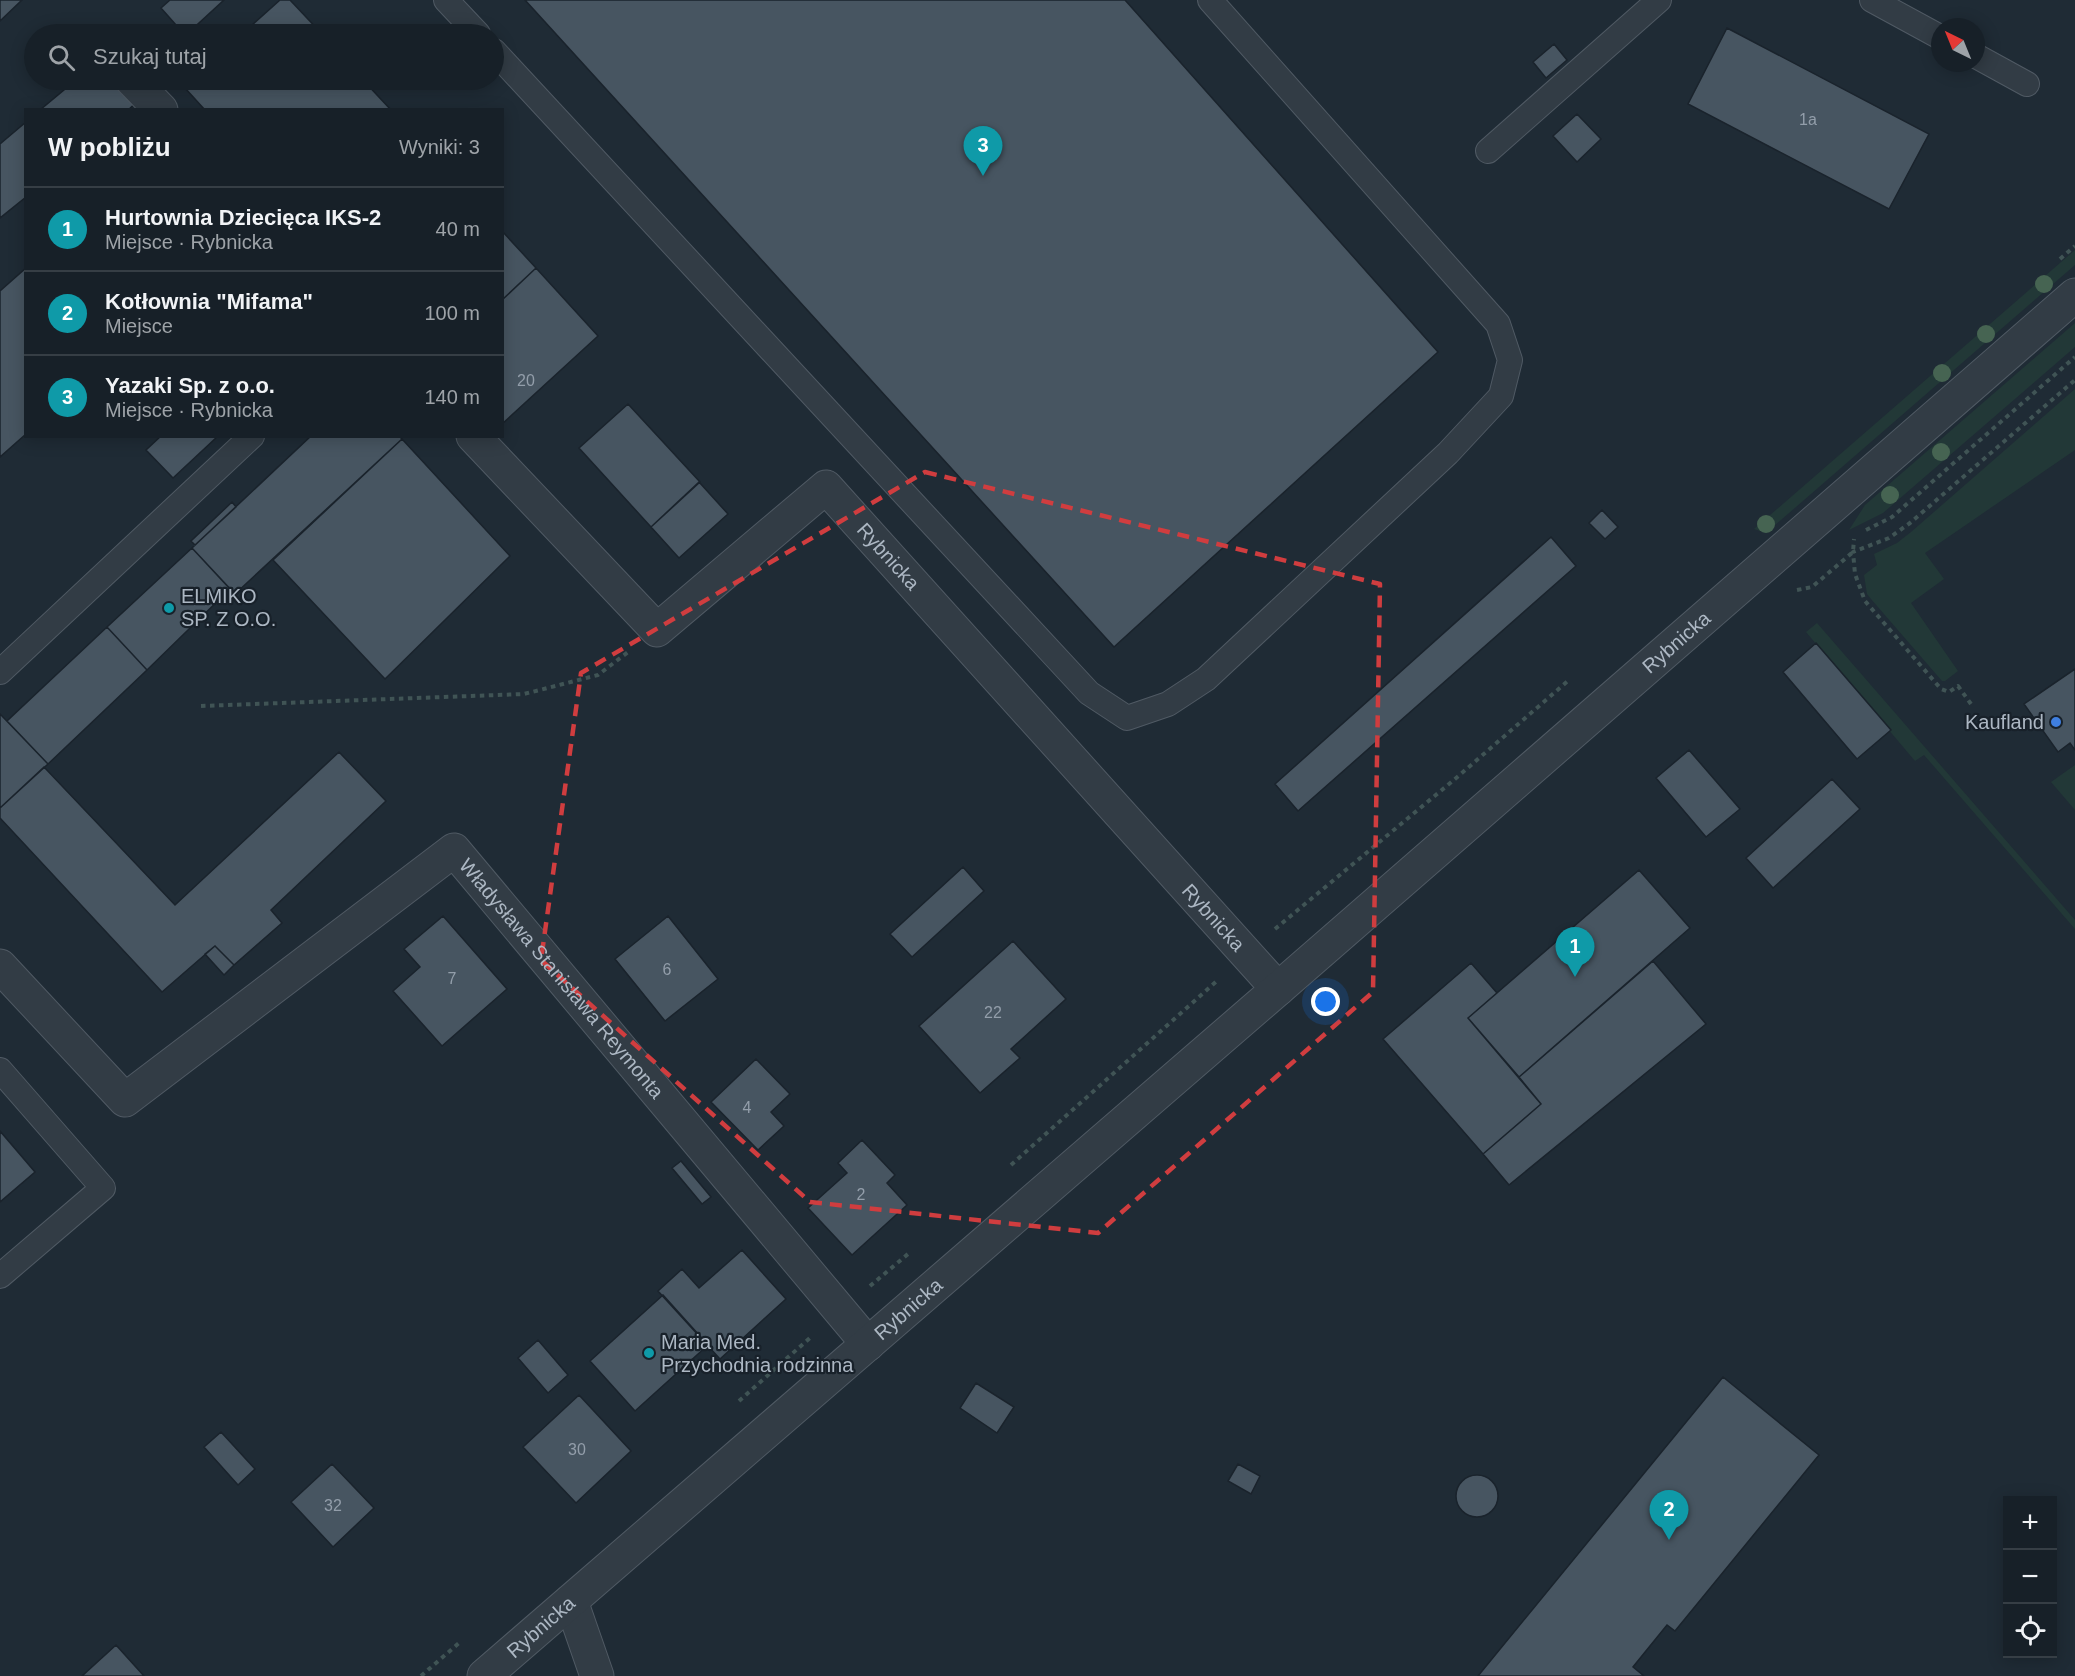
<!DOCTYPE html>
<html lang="pl">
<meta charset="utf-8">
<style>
:root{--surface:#172028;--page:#242d34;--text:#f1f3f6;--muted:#9ea3a8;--line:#363e45;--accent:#7fbaf5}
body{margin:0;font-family:Helvetica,sans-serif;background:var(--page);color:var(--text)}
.controls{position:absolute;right:18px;bottom:18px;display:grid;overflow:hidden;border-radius:0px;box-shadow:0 3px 15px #0003}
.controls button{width:54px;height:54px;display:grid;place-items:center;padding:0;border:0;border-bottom:2px solid var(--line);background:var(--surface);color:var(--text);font:30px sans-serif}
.compass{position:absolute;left:1931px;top:18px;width:54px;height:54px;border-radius:50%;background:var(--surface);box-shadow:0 3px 15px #0003;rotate:317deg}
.you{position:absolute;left:1326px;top:1002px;width:21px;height:21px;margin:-15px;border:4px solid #fff;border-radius:50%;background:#1a73e8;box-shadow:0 0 0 9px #1a73e833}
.badge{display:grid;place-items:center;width:39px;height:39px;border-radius:50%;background:var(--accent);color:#fff;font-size:20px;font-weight:700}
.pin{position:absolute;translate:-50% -50px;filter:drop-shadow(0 2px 3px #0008)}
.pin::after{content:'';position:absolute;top:32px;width:21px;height:18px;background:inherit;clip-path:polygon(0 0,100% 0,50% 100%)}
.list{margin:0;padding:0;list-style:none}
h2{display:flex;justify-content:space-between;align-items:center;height:78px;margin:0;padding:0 24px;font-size:26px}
h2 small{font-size:20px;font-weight:400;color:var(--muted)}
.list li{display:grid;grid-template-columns:39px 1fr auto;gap:18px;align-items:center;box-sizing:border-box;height:84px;padding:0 24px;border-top:2px solid var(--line)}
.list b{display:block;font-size:22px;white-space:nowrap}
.list p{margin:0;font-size:20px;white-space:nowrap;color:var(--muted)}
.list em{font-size:20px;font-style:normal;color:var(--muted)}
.icon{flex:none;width:33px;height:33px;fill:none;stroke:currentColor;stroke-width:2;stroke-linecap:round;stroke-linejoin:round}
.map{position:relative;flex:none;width:2075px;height:1676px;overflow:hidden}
.search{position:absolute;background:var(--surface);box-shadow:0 3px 15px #0003;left:24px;top:24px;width:480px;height:66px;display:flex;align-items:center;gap:15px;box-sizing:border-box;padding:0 21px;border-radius:33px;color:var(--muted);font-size:22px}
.panel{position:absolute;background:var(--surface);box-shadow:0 3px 15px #0003;left:24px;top:108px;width:480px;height:330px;border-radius:0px}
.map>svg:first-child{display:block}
.green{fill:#223837}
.building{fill:#475561;stroke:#1a232c;stroke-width:1.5}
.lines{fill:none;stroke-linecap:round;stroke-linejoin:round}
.service-casing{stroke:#505a64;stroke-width:26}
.minor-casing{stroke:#505a64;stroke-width:35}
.tertiary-casing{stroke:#505a64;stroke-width:35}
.path{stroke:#405455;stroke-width:4;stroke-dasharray:4.5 4.5;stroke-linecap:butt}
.service{stroke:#323c45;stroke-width:24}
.minor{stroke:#323c45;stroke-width:33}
.tertiary{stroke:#323c45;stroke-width:33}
.tree{fill:#466452}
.marked{fill:none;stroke:#d03d3f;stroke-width:4.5;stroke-dasharray:12 8;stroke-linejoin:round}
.culture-dot{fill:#0f9aa8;stroke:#18212a;stroke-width:2}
.shop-dot{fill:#3f7fe0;stroke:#18212a;stroke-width:2}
.labels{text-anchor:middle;stroke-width:4.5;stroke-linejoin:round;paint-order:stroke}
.number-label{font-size:16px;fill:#939eaa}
.street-label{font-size:20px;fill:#acb7c3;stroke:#18212a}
.poi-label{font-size:20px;fill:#acb7c3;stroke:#18212a;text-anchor:start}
</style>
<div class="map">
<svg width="2075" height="1676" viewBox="0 0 2075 1676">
<rect width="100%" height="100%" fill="#1f2b35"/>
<path class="green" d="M2075 250V265L1766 533 1754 529Z
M2075 323V347L1883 513 1849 530 1865 505Z
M2075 389V450L1925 553 1944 579 1911 603 1958 671 1945 681H1942L1871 599 1867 594 1864 575 1877 565 1874 554 1897 543 1911 532Z
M1817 623 2075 920V929L1924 755 1915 761 1806 632Z
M2075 765V810L2051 782Z"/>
<path class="building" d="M0 0H22L0 21Z
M170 0H224L187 34H184L161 8Z
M280 0H290L322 34H242Z
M525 0H1125L1438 352 1114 647Z
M1727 28 1929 134 1889 209 1688 104Z
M1554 44 1567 60 1546 78 1533 62Z
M76 80H119L138 101 128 110H40Z
M194 80H363L391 110H205L185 88Z
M1577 114 1601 139 1577 162 1553 136Z
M26 122V197L0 218V144Z
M502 231 536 268 502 300Z
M26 268V434L0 457V291Z
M536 268 598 336 502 424V300Z
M628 404 700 482 651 527 579 448Z
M161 436H218L173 478 146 450Z
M311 436H399L402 439 235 594 192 548Z
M402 439 510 556 385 679 273 560Z
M699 482 728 514 679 558 651 527Z
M232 502 236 507 195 545 191 541Z
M1602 510 1618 527 1605 539 1589 523Z
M1551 537 1576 566 1298 811 1275 784Z
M192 548 230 589 147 670 107 627Z
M107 627 147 670 48 764 7 721Z
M1816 643 1891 730 1857 759 1783 672Z
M2075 669V750L2070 743 2058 752 2024 704Z
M0 714 48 764 0 808Z
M1689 750 1740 809 1706 837 1656 778Z
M339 752 386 801 271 910 282 923 234 965 215 946 162 992 0 818V808L44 767 175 905Z
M1832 779 1860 809 1773 888 1746 858Z
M963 867 984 891 912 957 890 934Z
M1639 870 1690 928 1519 1077 1468 1018Z
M443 916 507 989 442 1046 393 991 420 967 404 949Z
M668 916 718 979 665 1021 615 959Z
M1013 941 1066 999 1011 1049 1020 1058 980 1093 919 1026Z
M215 946 234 965 224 975 205 954Z
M1653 961 1706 1024 1509 1185 1483 1154 1541 1104 1519 1077Z
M1471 963 1497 993 1468 1018 1541 1104 1483 1154 1383 1039Z
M756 1059 790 1094 771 1112 784 1126 758 1150 711 1102Z
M0 1131 35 1172 0 1202Z
M862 1140 895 1175 887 1183 907 1205 852 1255 808 1208 847 1173 838 1163Z
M681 1161 711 1197 702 1204 672 1168Z
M742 1250 786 1299 720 1359 658 1291 682 1269 699 1288Z
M663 1295 708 1345 635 1411 590 1361Z
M538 1340 568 1375 548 1393 518 1358Z
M1723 1377 1819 1455 1675 1631 1667 1625 1633 1667 1644 1676H1478Z
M976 1383 1014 1407 997 1433 960 1408Z
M579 1395 631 1451 576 1503 523 1447Z
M221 1432 255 1469 238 1485 204 1447Z
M332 1464 374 1508 333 1547 291 1502Z
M1238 1464 1260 1476 1251 1494 1228 1481Z
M1456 1496a21 21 0 1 1 42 0a21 21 0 1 1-42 0Z
M116 1645 144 1676H82Z"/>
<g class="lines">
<defs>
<path id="service" d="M446 0 478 34
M1872 0 1940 37
M494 51 1089 693 1127 718 1168 704 1206 679 1448 453 1501 396 1510 360 1498 324 1210 0
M1976 56 2027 84
M1488 151 1659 0
M0 672 252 436
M0 1070 103 1188 0 1276"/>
<g id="minor">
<path d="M132 80 161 110"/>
<path id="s1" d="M473 436 657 630 826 487 1278 989"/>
<path id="s2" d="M0 966 125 1100 454 850 868 1344"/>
<path d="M571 1601 597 1676"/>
</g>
<g id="tertiary">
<path id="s3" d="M484 1676 1278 989 2075 295"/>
</g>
</defs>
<use href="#service" class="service-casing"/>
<use href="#minor" class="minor-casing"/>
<use href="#tertiary" class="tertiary-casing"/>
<path class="path" d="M2060 259 2075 246
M1866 530 1892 517 2075 357
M1797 590 1812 587 1853 552 1854 539
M1971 704 1958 686 1949 692 1941 689 1865 601 1855 574 1853 552 1889 538 1910 523 2075 380
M201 706 524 694 598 675 628 652
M1275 929 1455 779 1569 680
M1011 1165 1218 980
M870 1286 908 1254
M739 1401 812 1336
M421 1676 459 1643"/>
<use href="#service" class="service"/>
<use href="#minor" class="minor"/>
<use href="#tertiary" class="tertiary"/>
</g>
<g class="tree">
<circle cx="2044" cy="284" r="9"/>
<circle cx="1986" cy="334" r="9"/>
<circle cx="1942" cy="373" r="9"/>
<circle cx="1941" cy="452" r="9"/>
<circle cx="1890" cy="495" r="9"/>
<circle cx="1766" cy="524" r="9"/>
</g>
<path class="marked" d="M925 472 1380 584 1373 992 1098 1233 810 1202 541 960 581 673Z"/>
<g class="culture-dot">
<circle cx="169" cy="608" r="6"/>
<circle cx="649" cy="1353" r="6"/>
</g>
<circle class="shop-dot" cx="2056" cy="722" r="6"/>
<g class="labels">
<g class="number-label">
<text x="1808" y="125">1a</text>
<text x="526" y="386">20</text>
<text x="667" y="975">6</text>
<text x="452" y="984">7</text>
<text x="993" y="1018">22</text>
<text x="747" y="1113">4</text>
<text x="861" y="1200">2</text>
<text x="577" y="1455">30</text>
<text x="333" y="1511">32</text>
</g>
<g class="street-label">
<text dy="7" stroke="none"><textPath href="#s1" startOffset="582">Rybnicka</textPath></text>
<text dy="7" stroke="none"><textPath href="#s3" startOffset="1578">Rybnicka</textPath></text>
<text dy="7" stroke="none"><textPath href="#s1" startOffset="1068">Rybnicka</textPath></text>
<text dy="7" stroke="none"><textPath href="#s2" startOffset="764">Władysława Stanisława Reymonta</textPath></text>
<text dy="7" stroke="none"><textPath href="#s3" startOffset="561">Rybnicka</textPath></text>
<text dy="7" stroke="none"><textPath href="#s3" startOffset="75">Rybnicka</textPath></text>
</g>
<g class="poi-label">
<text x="181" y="603">ELMIKO<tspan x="181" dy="23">SP. Z O.O.</tspan></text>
<text x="2044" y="729" text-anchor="end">Kaufland</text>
<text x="661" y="1349">Maria Med.<tspan x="661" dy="23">Przychodnia rodzinna</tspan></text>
</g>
</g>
</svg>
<div class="controls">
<button>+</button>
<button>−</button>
<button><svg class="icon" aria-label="locate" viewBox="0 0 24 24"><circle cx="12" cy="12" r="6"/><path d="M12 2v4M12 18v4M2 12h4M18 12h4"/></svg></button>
</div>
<svg class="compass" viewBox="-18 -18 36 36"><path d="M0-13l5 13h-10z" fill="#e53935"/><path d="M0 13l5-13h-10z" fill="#9ea3a8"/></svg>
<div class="you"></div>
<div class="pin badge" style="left:1575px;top:977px;background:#0f9aa8">1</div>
<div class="pin badge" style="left:1669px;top:1540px;background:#0f9aa8">2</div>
<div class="pin badge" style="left:983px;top:176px;background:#0f9aa8">3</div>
<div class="search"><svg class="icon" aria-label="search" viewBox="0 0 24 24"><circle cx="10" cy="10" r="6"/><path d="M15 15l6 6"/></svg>Szukaj tutaj</div>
<section class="panel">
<h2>W pobliżu<small>Wyniki: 3</small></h2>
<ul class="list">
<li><span class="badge" style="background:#0f9aa8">1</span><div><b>Hurtownia Dziecięca IKS-2</b><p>Miejsce · Rybnicka</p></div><em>40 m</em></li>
<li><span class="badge" style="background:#0f9aa8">2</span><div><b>Kotłownia &quot;Mifama&quot;</b><p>Miejsce</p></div><em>100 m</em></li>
<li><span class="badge" style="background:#0f9aa8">3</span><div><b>Yazaki Sp. z o.o.</b><p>Miejsce · Rybnicka</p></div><em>140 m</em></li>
</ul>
</section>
</div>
